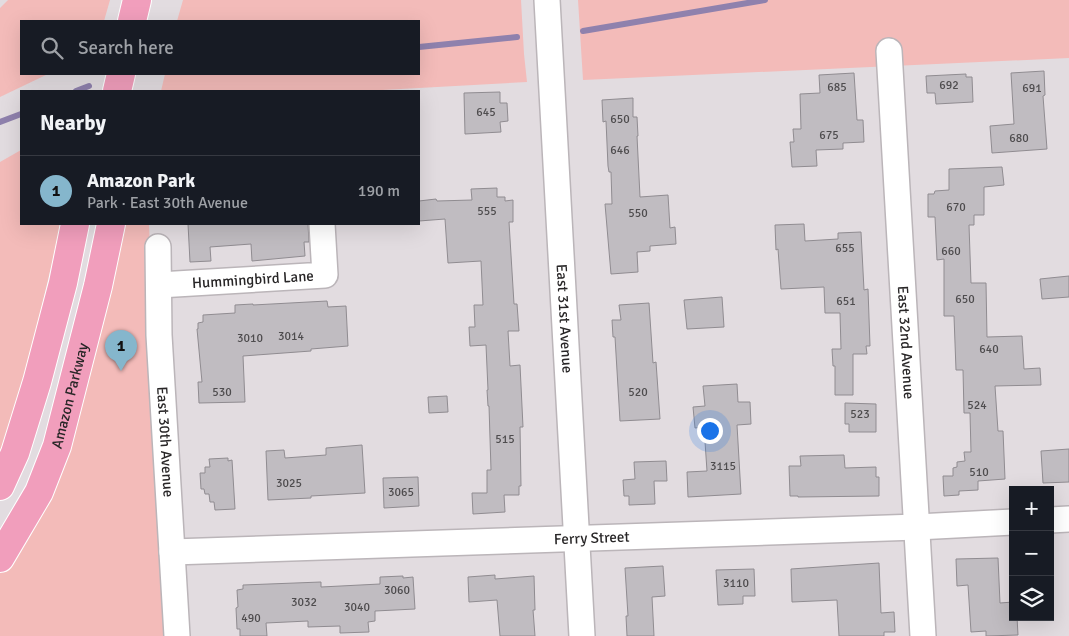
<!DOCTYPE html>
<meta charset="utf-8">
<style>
:root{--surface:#171b24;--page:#20242c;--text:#f1f3f6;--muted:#9ea1a6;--line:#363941;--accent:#85b6cc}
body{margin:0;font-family:Signika,sans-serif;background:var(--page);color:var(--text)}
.controls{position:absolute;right:15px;bottom:15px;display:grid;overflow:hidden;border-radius:0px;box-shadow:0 5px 20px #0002}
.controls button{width:45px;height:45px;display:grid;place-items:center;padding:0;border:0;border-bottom:1px solid var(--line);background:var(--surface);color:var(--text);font:25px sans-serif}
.you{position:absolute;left:709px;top:430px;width:18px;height:18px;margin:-12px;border:4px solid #fff;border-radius:50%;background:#1a73e8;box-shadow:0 0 0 8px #1a73e833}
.badge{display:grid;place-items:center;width:32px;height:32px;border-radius:50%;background:var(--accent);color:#111;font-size:16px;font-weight:700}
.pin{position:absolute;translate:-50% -41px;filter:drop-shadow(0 1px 2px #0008)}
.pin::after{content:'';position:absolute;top:26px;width:18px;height:15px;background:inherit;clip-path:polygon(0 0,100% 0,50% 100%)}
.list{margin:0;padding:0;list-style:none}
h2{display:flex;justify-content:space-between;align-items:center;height:65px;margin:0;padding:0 20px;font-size:21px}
h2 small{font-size:16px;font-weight:400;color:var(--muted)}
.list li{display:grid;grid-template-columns:32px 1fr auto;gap:15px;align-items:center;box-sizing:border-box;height:70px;padding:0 20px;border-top:1px solid var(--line)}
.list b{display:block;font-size:19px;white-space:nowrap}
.list p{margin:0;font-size:16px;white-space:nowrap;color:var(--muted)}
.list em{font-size:16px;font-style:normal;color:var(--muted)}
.icon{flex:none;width:28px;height:28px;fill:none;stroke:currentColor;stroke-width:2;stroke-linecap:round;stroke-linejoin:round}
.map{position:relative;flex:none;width:1069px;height:636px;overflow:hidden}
.search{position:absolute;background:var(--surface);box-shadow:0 5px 20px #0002;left:20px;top:20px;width:400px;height:55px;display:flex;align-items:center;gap:12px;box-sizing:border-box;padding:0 18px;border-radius:0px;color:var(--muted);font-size:19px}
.panel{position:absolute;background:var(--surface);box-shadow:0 5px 20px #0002;left:20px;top:90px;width:400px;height:135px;border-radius:0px}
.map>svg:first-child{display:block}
.green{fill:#f3bbb9}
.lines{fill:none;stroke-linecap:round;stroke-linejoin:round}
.stream{stroke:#8f81ad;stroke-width:6}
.building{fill:#c0bcc1;stroke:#908c91}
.minor-casing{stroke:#bbb5b9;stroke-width:28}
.major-casing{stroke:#fff;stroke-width:30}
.minor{stroke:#fff;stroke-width:25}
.major{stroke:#f19ebc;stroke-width:28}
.labels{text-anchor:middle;stroke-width:4;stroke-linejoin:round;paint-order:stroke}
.number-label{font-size:12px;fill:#4e4c4e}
.street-label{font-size:15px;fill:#282627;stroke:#e2dce0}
</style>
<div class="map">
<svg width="1069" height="636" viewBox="0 0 1069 636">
<rect width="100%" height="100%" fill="#e2dce0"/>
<path class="green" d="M8 0H110L104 21H21V74H48L0 97V8Z
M183 0H521L524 54 527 82 364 91H161L165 74H419V21H177Z
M578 0H1069V58L583 80Z
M21 150V224H61L30 357 0 456V162Z
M122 224H149L161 522 168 636H0V573L9 564Z"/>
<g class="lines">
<path class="stream" d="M583 31 765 0
M419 47 517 37
M76 91 89 86
M0 122 21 114"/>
</g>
<path class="building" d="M1044 71 1045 95 1043 96 1047 149 992 153 990 126 1014 124 1011 73Z
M854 73 857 120H863L864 142 843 143V149L816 150 817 166 792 167 790 142H794L793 129H801L800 94 820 93 819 75Z
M966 74V77H972L973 102 936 104 935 93H927L926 76Z
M500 92V103H507L508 121 500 122 501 132 465 134 464 93Z
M633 98V117H637L638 136H637L640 197 668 195 670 228 675 227 676 244 650 246V251L637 252 638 272 611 274 605 204H612L611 172H609L608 166 606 121 603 122 602 100Z
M1002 167 1004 185 984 187V215H974V225H969L971 283H986L987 337 1022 336 1024 369 1040 368 1041 385 995 386 998 431H1003L1005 479 978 481V490L959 491V495L944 496 943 476H953V468L957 467V462L965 461 964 452H971L970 413H964L963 370H956L954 316H944V259L937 260 935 217H928V194H934L935 191 949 190V169Z
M497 188V197H505V201L513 200V222H509L514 304H517L519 331H508L510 366 520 365 523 427H520L521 486H519V495H504L505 512 473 514 472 493H487V470H491L489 406H488L487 390H488L486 345 470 346 469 327H475L474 305H483L481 261 448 263 445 219 419 221V201L436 199 437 201 472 200 471 189Z
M188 224H308L309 242H304L305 256 252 261 251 244 210 247 211 261 190 262Z
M804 224 805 241 838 239V233L861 232 864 290 868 289 870 346H866L867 354H853V395H835V366H833L832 349H841L840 313H825L824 287 781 289 778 249 776 250 775 225Z
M1069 276V297L1042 299 1040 279Z
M722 297 724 327 687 329 684 300Z
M327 301 328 307 346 306 348 346 311 349V351L243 356 245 402 199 403 198 382H202L197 329H198V323L203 322V315L235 313V305L253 304V305Z
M649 303 653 363 656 362 660 419 620 421 615 337H613L612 320H621L619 305Z
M737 384 738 402H750L751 424 737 425 741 494 688 497 687 472 707 471 704 427 695 428 693 407 705 406 703 386Z
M447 396 448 412 429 413 428 397Z
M845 403 876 404V432H849V424H845Z
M362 445 365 493 311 496V498L268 500 266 451 284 450 285 458 326 455V448Z
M1069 449V482L1043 483 1041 451Z
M844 455 845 468 876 467V477H879V496L798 497V496H790L789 466H801L800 456Z
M228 458V461L232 460 235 509 215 510 214 502H210L209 494H205L204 489H201L200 473H205V467H210L209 459Z
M666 461 667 481H654L655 504 629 505V496H624L623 480 635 479 634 462Z
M418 477 419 506 384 508 383 478Z
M998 558 1000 603 1013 602V617H1017L1018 635 986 636V631L971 632 968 585 957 586 956 559Z
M879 563 881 613 894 612 895 632H884V636H839L837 600 792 602 791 569Z
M663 566 665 596 652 597 654 636H627L626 616H628L625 568Z
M754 569 755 596H743V604L718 605 716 570Z
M495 575V579L534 576 535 610H533L535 636H500L497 600 469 602 468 577Z
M403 576V578L413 577 415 609 375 611V621L368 622 369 632 340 633V626L308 627V621L266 623 267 636H240V629H237L236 608 238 607 237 590 243 589V585L321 582V587L380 584V577Z"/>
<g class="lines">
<defs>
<g id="minor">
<path id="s1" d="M547 0 582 636"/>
<path id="s2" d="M889 51 923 636"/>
<path id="s3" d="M158 247 159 335 177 636"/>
<path id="s4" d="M159 285 325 275 322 224"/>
<path d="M1050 520 1069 519"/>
<path id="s5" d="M172 552 917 527 1013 522"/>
</g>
<g id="major">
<path d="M132 21 137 0"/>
<path d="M117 91 121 74"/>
<path d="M0 486 15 453 37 382 63 283 75 224"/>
<path id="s6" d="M0 558 39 492 57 446 98 286 111 224"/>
</g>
</defs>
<use href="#minor" class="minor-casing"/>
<use href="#major" class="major-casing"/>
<use href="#minor" class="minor"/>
<use href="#major" class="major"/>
</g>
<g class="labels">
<g class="number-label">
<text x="949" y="89">692</text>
<text x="837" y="91">685</text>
<text x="1032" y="92">691</text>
<text x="486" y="116">645</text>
<text x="620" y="123">650</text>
<text x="829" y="139">675</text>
<text x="1019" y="142">680</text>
<text x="620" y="154">646</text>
<text x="956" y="211">670</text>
<text x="487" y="215">555</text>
<text x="638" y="217">550</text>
<text x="845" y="252">655</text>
<text x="951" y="255">660</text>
<text x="965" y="303">650</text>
<text x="846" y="305">651</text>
<text x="291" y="340">3014</text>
<text x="250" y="342">3010</text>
<text x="989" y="353">640</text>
<text x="222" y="396">530</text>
<text x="638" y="396">520</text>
<text x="977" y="409">524</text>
<text x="860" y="418">523</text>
<text x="505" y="443">515</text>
<text x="723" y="470">3115</text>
<text x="979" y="476">510</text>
<text x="289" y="487">3025</text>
<text x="401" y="496">3065</text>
<text x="736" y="587">3110</text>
<text x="397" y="594">3060</text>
<text x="304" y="606">3032</text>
<text x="357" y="611">3040</text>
<text x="251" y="622">490</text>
</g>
<g class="street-label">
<text dy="5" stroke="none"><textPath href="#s4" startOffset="94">Hummingbird Lane</textPath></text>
<text dy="5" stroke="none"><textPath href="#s1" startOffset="319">East 31st Avenue</textPath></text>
<text dy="5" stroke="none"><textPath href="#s2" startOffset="292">East 32nd Avenue</textPath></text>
<text dy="5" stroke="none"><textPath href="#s6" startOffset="178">Amazon Parkway</textPath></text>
<text dy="5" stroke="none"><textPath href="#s3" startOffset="195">East 30th Avenue</textPath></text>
<text dy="5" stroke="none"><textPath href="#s5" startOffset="420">Ferry Street</textPath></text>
</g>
</g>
</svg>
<div class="controls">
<button>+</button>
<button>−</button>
<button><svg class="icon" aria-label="layers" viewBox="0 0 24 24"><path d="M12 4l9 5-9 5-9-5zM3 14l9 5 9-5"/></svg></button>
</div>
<div class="you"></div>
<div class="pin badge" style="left:121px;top:371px">1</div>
<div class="search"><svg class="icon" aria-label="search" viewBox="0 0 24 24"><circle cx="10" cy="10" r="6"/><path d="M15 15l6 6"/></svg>Search here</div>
<section class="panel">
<h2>Nearby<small></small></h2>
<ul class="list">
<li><span class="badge">1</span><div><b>Amazon Park</b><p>Park · East 30th Avenue</p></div><em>190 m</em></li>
</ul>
</section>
</div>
